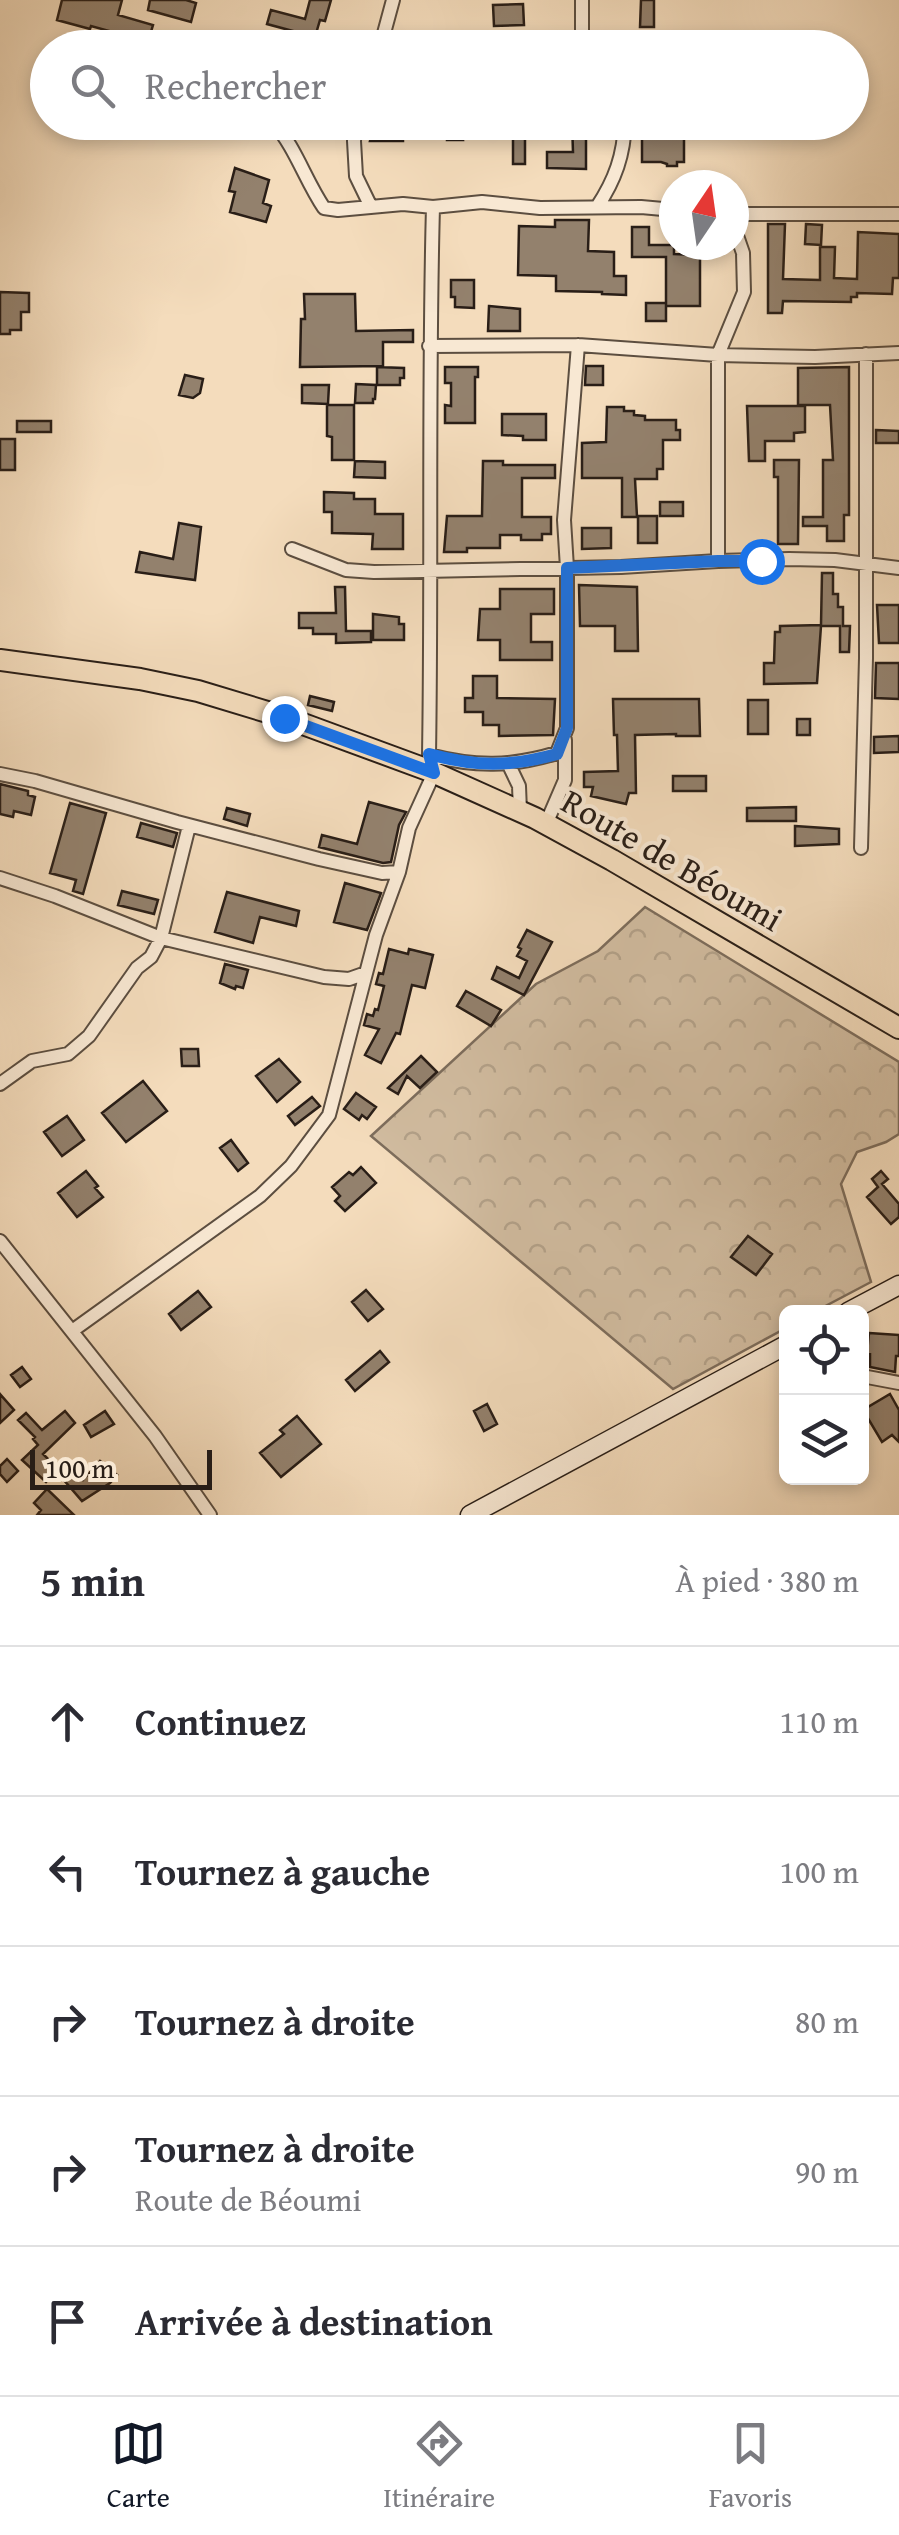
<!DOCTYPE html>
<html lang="fr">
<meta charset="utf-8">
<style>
:root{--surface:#fff;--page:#f7f7f7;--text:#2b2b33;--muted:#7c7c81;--line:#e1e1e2;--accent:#111827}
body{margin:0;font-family:"Gentium Book Plus",serif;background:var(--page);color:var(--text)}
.controls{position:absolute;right:30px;bottom:30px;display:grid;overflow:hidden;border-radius:15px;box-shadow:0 5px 15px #0003}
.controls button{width:90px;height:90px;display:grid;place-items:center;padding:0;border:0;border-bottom:2px solid var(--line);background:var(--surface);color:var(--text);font:50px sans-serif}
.compass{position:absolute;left:659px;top:170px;width:90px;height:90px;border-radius:50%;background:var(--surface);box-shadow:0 5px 15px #0003;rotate:13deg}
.scale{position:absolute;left:30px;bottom:25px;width:182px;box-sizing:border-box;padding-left:10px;border:5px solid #291e17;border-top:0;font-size:28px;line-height:35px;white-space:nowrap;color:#291e17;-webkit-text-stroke:8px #f8e8d3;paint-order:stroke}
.stop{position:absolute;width:30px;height:30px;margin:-22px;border:8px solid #1a73e8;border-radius:50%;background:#fff}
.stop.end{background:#1a73e8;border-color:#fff;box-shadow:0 2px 10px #0008}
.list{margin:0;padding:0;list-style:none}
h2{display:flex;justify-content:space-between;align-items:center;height:130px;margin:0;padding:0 40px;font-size:42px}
h2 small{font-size:32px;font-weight:400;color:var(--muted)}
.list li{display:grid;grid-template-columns:65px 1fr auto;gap:30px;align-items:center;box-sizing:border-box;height:150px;padding:0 40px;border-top:2px solid var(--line)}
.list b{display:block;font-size:38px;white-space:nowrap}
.list p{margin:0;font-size:32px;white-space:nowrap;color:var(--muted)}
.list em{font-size:32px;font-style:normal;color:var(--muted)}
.icon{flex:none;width:55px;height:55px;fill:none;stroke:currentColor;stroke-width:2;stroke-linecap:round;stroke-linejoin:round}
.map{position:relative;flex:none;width:899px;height:1515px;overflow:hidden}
.search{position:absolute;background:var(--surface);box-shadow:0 5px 15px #0003;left:30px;right:30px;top:30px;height:110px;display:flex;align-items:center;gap:25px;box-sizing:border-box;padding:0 35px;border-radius:55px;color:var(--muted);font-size:38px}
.sheet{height:880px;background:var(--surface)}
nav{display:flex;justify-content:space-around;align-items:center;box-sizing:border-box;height:140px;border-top:2px solid var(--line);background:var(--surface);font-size:28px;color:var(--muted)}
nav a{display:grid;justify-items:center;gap:5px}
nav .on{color:var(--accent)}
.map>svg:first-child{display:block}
.forest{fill:url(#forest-crowns);stroke:#7d6d5c;stroke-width:2.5}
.building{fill:#93816d;stroke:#291e17;stroke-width:2.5}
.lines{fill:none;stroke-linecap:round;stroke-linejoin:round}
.minor-casing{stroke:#5c4e40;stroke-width:16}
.secondary-casing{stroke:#291e17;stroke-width:21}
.primary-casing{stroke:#291e17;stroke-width:24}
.minor{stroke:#f8e8d3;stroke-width:12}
.secondary{stroke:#f8e8d3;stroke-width:18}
.primary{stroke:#f4dcbc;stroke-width:20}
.route{stroke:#1a73e8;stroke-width:12}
.labels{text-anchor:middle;stroke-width:8;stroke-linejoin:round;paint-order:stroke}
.street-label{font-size:35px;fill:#291e17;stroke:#f8e8d3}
</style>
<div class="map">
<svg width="899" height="1515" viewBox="0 0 899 1515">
<defs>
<pattern id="forest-crowns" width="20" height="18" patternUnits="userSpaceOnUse" patternTransform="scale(2.5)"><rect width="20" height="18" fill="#d1bca0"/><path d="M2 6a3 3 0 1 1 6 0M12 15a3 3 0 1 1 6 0" fill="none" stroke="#b3a189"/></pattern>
</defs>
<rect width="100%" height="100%" fill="#f4dcbc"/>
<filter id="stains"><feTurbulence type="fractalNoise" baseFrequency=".002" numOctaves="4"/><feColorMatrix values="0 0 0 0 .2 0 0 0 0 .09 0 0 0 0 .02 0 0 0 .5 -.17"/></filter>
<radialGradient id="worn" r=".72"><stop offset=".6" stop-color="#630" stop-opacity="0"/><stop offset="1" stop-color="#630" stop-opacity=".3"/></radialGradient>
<path class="forest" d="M645 907 899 1062V1134L886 1142 857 1152 841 1184 871 1282 814 1312H786V1328L673 1389 371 1136 536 984 598 951Z"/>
<path class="building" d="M62 0H122L118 15 153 25 147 45 112 35 113 32 91 26 90 29 57 20Z
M150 0H186L196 3 191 22 148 10Z
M310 0H331L325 21 320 20 315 37 267 24 271 10 305 19Z
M641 0H654V27H640Z
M523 4 524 25 494 26 493 5Z
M375 122H467V134H462L463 140H447V134H427V136H403V141H370Z
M513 122H525V164H513Z
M572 122H586V169L547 168V152H573Z
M642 130H660V138H684V162H677V166H667V164L661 162H642Z
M235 168 269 180 263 203 271 206 266 222 230 212 235 192 229 191Z
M555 220H589L588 251 614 252V276H626V295L602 294V292L556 291V276L518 275 519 226 555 227Z
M768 224H785L783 279 820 280V247H835L834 278 857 279 858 232 899 234V278H893L892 294 857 293V297H851V302L783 301 782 313H768Z
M806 224 822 225 821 245 805 244Z
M632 227H649V245H674V254L700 255V306H666V257H632Z
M451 280H474V308L455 307V297H451Z
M0 292 29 293V312H21V330H10V334H0Z
M304 294H355L356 331 413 330V342H383V366L300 367 301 319H305Z
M646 303H666V321H646Z
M489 306 520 309V331H488Z
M586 366H603V385H585Z
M377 367 404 368V378H400V385H377Z
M445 367H478V377H475V423H445V405L451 406V383H445Z
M849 367V515H844V541H827V526H803V517H823V460H833L830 405H798V368Z
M185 375 203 379 200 393 193 398 179 395Z
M356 384 376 385 375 399H373V403H355Z
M302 385H329L328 404 302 403Z
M327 405H354V460H332V437L327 436Z
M747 406H805V432L794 433V441H765V461H749Z
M607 407H624V411H634V415L645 416V420H676V430H680V440H663V469H657V479H635L637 517H622V478H582V443L606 442Z
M502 414H546V440H523V436L502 435Z
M17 421H51V432H17Z
M876 430 899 431V443H876Z
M0 439H15V470H0Z
M774 460H799L798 544H778V477H774Z
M355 461 385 462V478L354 477Z
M483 461H503V465H555V478H522V517H551V534H542V540H521V535H500V548H467V552H444L447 516H482Z
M324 492 354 493V499H375V514H403V549H372L373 534 332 533V512H324Z
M660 502H683V516H660Z
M638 516H657V543H638Z
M179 523 201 527 195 580 136 572 140 552 173 559Z
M582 528H611V548L582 549Z
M822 573H833V594H838V607H843V626H850L849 652H840V626H821L817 683 764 684V663H774L775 632H780V626L821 625Z
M579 585 637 587 638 651H615V626H580Z
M335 587H345L346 631H371V642L336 643V634H313V628H299V613H336Z
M500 589H554V614H531V642H552V660H500V640H478L480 609H500Z
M877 605H899V643H879Z
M373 614 399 617V624H404V640H373Z
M876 663H899V699L875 698Z
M473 676H497V698L555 699 553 735 499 736V725H483V712H465V698H473Z
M310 696 334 702 332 711 308 705Z
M613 699H699L700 736H676V734L635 735 636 793H629L626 804 591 796 593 787H584V772L618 771 617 735H614Z
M748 700H768V734H748Z
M797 719H810V735H797Z
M899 736V752L874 753V737Z
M673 776H706V791H673Z
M0 784 28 791V795L35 797 31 815 14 811 13 817 0 814Z
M369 802 406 812 399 825 391 862 383 863 319 847 322 835 357 844Z
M70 803 106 813 83 894 73 891 76 880 50 873Z
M796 807V821H747V808Z
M227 808 250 814 247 826 224 819Z
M141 823 177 833 173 847 137 837Z
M795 826 839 829V844L795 846Z
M345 883 381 893 367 930 334 922Z
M122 891 158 900 154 914 118 905Z
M227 892 299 911 296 926 260 917 253 943 215 932Z
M527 930 552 942 524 995 492 979 497 967 519 978 527 961 517 956 521 949 518 947Z
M389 949 408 954 409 949 433 955 425 988 412 985 400 1034 396 1033 381 1063 365 1055 379 1029 364 1025 367 1014 373 1016 375 1009 378 1010 384 986 376 984 379 973 383 974Z
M225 964 248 970 243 988 236 986 235 989 220 983Z
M466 991 501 1010 491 1026 457 1006Z
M181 1049H198L199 1066H182Z
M421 1056 437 1072 420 1088 407 1076 398 1094 388 1088Z
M279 1059 300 1082 277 1102 256 1076Z
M143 1081 167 1111 126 1142 102 1113Z
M356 1093 376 1107 367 1119 362 1115 359 1120 344 1109Z
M312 1097 320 1106 295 1125 288 1116Z
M67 1116 84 1140 62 1156 44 1132Z
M231 1140 248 1163 238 1171 220 1148Z
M361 1167 376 1183 345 1211 335 1201 340 1196 332 1187 349 1172 353 1175Z
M86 1171 98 1186 95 1188 103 1197 77 1217 58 1193Z
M881 1171 888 1179 882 1184 899 1204V1217L891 1224 867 1197 878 1187 872 1179Z
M748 1236 772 1254 756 1275 731 1257Z
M366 1290 383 1309 368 1321 352 1302Z
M198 1291 211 1307 181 1330 169 1314Z
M869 1333 899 1335V1356H896L895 1372 870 1367V1354L867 1353Z
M380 1351 389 1362 355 1391 346 1380Z
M22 1367 31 1379 20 1387 11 1375Z
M0 1394 14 1410 0 1423Z
M890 1394 899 1410V1442L892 1435 882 1442 863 1410Z
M487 1404 497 1424 484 1431 474 1411Z
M65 1411 75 1423 43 1454 58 1469 46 1482 22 1460 38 1445 33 1439 35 1437 18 1420 26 1413 42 1430Z
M105 1411 114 1424 91 1437 84 1425Z
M297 1416 321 1444 281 1477 260 1453 284 1434 280 1430Z
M7 1459 18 1471 7 1482 0 1474V1466Z
M100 1461 117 1475 110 1483 82 1501 63 1479 73 1470 83 1480Z
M47 1489 74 1515H37L41 1510 34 1503Z"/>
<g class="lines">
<defs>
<path id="minor" d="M582 0V42L585 47
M109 47 110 48
M380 48 393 0
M430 48 504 42H582
M273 122C296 148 305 180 324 208L338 210 403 204 433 207 482 202 540 208 641 207 674 210
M356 122 354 141 356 176 371 207
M597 207C615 180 624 155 625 122
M734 214H899
M429 346 578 345 718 355 815 357 899 353
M292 549 346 570 374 572 621 567 718 561 789 559 835 560 899 568
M718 561V355L744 292 743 253 734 227
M429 755C475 767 511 767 557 753L567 728V568L564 520 578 345
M508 763 519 786 520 811
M0 774 35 781 177 822 319 859 382 873 399 872
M546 824 565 780V740
M861 848 866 658V354
M0 878 55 896 161 938 324 977 349 979 366 973
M0 1084 32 1061 68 1054 89 1036 137 968 151 957 161 938 189 826
M0 1241 155 1436 210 1515
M72 1331 260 1196 291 1166 329 1115 376 935 399 872 409 828 434 773 429 755C432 572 428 389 433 207
M862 1376 899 1383"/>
<path id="secondary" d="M848 1312 899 1285
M470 1515 786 1345"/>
<path id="primary" d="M0 660 140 679 198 691 284 717 428 770 535 818 612 860 899 1028"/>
</defs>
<use href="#minor" class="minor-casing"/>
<use href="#secondary" class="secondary-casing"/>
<use href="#primary" class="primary-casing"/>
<use href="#minor" class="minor"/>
<use href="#secondary" class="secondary"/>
<use href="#primary" class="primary"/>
</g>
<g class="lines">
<path class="route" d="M284 718 434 773 429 754C476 767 510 767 557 754L567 728V568L718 561H761"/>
</g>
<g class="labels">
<g class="street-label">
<text transform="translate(672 860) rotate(30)" y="12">Route de Béoumi</text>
</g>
</g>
<rect width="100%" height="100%" filter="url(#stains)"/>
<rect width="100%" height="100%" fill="url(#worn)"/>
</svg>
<div class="controls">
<button><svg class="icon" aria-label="locate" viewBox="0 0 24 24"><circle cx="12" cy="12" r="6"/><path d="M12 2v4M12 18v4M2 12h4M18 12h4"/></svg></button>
<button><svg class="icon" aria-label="layers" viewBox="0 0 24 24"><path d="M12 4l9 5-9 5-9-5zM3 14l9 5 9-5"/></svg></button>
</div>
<svg class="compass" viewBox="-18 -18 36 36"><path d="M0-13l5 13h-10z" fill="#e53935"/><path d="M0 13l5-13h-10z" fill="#7c7c81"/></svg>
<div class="scale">100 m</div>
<div class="stop" style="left:761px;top:561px"></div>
<div class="stop end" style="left:284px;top:718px"></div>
<div class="search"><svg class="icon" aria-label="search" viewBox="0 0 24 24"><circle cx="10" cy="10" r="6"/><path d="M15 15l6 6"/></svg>Rechercher</div>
</div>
<section class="sheet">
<h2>5 min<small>À pied · 380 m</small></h2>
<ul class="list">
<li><svg class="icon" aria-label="ahead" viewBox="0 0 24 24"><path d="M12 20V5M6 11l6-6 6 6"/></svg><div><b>Continuez</b></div><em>110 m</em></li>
<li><svg class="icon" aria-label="left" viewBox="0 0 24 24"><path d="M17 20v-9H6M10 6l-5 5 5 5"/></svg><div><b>Tournez à gauche</b></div><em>100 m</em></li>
<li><svg class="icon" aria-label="right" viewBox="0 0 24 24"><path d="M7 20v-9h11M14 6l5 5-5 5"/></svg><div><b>Tournez à droite</b></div><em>80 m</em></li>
<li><svg class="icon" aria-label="right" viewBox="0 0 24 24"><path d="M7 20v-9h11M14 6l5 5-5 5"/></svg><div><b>Tournez à droite</b><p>Route de Béoumi</p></div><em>90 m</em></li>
<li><svg class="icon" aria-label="arrive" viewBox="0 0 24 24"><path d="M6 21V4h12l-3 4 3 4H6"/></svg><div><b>Arrivée à destination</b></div></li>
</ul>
</section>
<nav>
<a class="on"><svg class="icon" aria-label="map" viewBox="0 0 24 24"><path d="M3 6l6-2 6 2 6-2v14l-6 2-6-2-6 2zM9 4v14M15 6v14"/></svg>Carte</a>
<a><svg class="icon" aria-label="directions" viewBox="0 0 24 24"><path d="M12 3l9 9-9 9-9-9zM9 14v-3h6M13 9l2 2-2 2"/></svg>Itinéraire</a>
<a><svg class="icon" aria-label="saved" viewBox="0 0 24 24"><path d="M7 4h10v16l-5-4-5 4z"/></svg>Favoris</a>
</nav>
